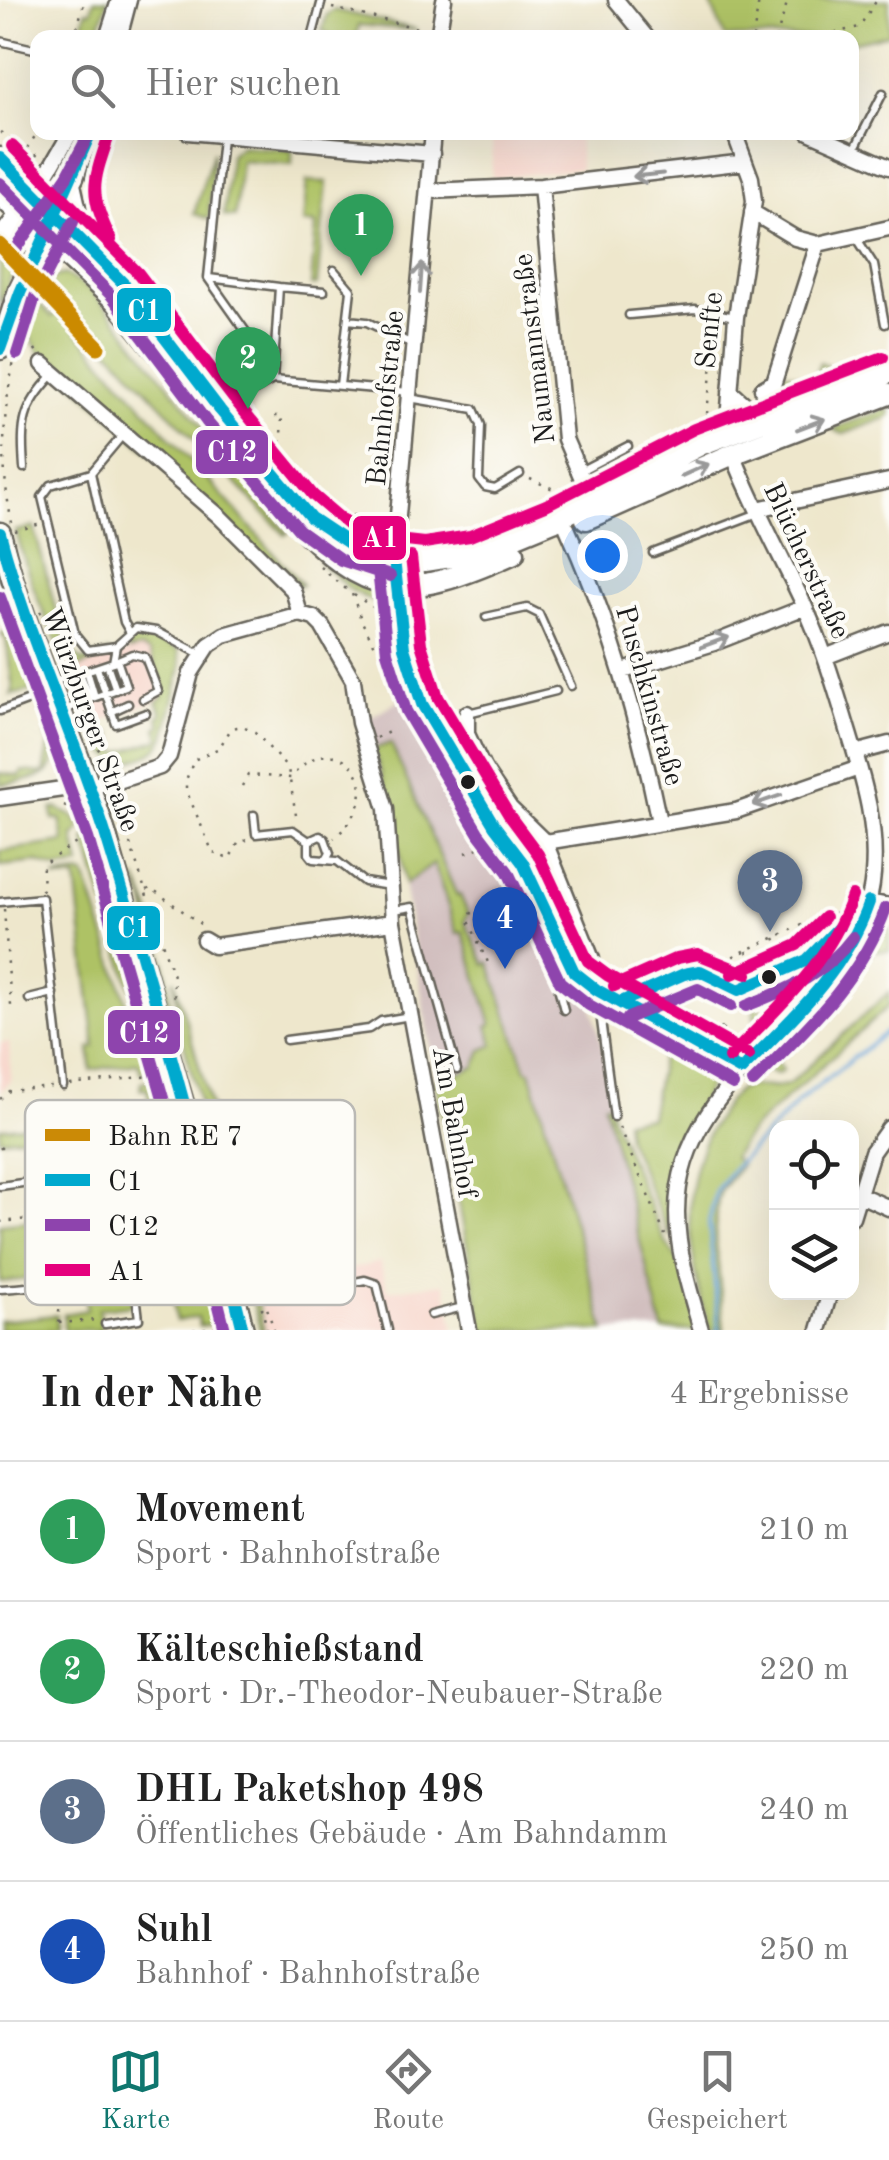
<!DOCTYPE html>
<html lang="de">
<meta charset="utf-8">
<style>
:root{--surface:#fff;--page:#f2f2f2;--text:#222;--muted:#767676;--line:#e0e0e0;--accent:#0f766e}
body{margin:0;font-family:"Old Standard TT",serif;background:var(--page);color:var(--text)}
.controls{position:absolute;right:30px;bottom:30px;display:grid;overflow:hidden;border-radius:20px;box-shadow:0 10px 40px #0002}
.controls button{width:90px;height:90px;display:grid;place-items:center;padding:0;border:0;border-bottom:2px solid var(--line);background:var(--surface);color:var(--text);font:50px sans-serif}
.you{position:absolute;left:602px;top:555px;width:35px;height:35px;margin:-25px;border:8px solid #fff;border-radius:50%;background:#1a73e8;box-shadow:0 0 0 15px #1a73e833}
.badge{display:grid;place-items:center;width:65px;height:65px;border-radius:50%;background:var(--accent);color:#fff;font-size:32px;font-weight:700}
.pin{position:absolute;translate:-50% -82px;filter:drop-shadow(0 2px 5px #0008)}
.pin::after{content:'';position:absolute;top:52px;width:35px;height:30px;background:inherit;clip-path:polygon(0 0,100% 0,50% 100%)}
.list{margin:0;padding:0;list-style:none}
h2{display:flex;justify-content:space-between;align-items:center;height:130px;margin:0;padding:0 40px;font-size:42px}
h2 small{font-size:32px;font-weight:400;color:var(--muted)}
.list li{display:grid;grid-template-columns:65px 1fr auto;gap:30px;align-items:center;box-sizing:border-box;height:140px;padding:0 40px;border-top:2px solid var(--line)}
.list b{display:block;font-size:38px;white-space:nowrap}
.list p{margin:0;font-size:32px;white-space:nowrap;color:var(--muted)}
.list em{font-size:32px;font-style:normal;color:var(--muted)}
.icon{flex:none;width:55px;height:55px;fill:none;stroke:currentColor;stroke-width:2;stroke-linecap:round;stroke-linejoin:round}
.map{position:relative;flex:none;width:889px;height:1330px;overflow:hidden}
.search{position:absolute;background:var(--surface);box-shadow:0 10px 40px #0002;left:30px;right:30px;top:30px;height:110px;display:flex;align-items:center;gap:25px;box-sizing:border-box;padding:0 35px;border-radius:20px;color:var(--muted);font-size:38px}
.sheet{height:690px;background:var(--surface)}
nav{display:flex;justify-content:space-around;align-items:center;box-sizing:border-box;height:140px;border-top:2px solid var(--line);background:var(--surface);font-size:28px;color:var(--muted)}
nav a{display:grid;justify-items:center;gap:5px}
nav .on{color:var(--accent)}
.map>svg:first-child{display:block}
.built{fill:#f7d1c6}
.industrial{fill:#d2bfbf}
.green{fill:#aec265;stroke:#656f40;stroke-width:2.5}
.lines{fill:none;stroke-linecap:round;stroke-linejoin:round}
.stream{stroke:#65a1d6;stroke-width:4}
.lane-casing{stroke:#66635a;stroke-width:11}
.street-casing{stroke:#66635a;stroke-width:19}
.secondary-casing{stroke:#66635a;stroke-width:25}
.path{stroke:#66635a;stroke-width:2.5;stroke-dasharray:2.5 8;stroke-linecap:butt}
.lane{stroke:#fff;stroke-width:6}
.street{stroke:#fff;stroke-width:14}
.secondary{stroke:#fff;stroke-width:20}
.bus-1-casing{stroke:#fdfcf7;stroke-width:20}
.bus-2-casing{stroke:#fdfcf7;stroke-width:20}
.bus-3-casing{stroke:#fdfcf7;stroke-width:20}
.bus-1{stroke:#00a9ce;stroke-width:12}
.bus-2{stroke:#8e44ad;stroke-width:12}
.bus-3{stroke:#e5007d;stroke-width:12}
.rail-1-casing{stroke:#fdfcf7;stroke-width:22}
.rail-1{stroke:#cb8a06;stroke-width:15}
.oneway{stroke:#999}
.bus-dot{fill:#1c1c1c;stroke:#fdfcf7;stroke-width:4}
.labels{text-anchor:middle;stroke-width:8;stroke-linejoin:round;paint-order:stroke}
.street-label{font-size:28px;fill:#1c1c1c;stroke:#fdfcf7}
.key{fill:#fdfcf7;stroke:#bab9b5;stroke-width:2.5}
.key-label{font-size:28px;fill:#1c1c1c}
.line-badge{stroke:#fdfcf7;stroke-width:4}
.badge-label{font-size:28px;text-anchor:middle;font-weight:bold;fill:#fff}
</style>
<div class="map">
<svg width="889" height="1330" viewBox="0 0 889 1330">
<rect width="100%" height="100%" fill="#fdfcf7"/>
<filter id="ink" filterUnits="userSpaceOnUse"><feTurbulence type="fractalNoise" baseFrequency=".01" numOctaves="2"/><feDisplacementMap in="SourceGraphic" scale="20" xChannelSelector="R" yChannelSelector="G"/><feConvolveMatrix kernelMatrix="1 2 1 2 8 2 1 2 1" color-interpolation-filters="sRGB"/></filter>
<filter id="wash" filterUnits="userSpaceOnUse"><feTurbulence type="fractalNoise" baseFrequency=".0048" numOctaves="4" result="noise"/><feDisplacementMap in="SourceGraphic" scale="40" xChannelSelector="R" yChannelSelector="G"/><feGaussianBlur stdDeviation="2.25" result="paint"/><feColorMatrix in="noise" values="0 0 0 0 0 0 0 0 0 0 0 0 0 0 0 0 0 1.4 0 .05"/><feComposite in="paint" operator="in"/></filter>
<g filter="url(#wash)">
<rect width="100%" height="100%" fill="#eee7cc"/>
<path class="built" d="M492 133H578L580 169 492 178Z
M144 649 152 656 163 687V698L96 723 78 668 106 657Z
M9 1042 11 1081 0 1092V1043Z
M380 1262 388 1290 444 1283 455 1330H266L257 1292Z"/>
<path class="industrial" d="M404 698 499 850 541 936 577 984 588 992 605 1058 609 1103 604 1104 663 1330H509L439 1103 392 809 363 721Z"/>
<path class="green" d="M94 0H108L96 37H92L93 30 82 27 86 11H91Z
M709 0H889V34L852 43V38L725 37Z
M335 10 414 29 415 30 359 25 356 37H327L328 33 322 31 327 14Z
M241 146 292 150V165L241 161 235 217 224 216 230 155Z
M213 152 209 219 194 214Z
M307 181 327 182 317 285H311L316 224 303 223Z
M4 246 20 256 0 306V252Z
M65 274 91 291 111 313 288 533 285 535 48 285 56 276Z
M36 300 52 317 58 311 302 585 296 586 39 352 26 330Z
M820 363 830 367 828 370 791 385 774 397 783 372 808 377 816 374Z
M889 408V417L843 434 832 429Z
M34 527 65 644 82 661 108 652 106 657 78 668C50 644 26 570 16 531Z
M318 560 346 579 378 594 386 609 349 589Z
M11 630 34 690 11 695 13 689 6 639 1 634Z
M133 635H146L178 650 181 667 165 737C155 756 142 758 122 763 99 752 90 737 90 711L102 737 111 733 118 753 160 739 157 728 161 725 158 717 162 714 157 701 162 698 163 687 150 653 141 648 129 651 127 641Z
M48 730C66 778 41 778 0 785V773L20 776 22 771 44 773 50 739 47 738Z
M391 743 457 896 460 895 468 913 465 922 485 964 489 962 526 1070 530 1071 605 1330H483L435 1078 452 1076 475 1067 482 1050 494 1045 488 1026 492 1024 463 932 457 933 434 864 405 884 392 809 374 749Z
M57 808 74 817 81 828 74 837 80 866 56 869 38 862 0 866V851L64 842 60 819H53L52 809Z
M90 835 181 1131 205 1226 214 1289 172 1124 85 840Z
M80 874 85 875 149 1071 141 1073 138 1063 91 1070 90 1048 95 1047 76 878 56 879V877Z
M136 878C160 925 170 977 173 1029L145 902Z
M889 924V951L874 950 772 1056 783 1070 777 1074 768 1071 763 1059 769 1049 836 982 870 930Z
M844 935 848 936C835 960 812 999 785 1006L769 998 770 995 815 974Z
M174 978 261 1283 257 1301 264 1330H260L180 1029Z
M689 978C708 977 767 1005 772 1023 765 1045 742 1061 720 1048L723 1043 731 1049 761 1036 756 1029 766 1024 763 1016 754 1018V1009L696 979 695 987 687 981 656 993 661 1000 655 1003 659 1011 671 1010 672 1019 705 1037 709 1030 710 1036 706 1041 656 1016 648 1003 653 993Z
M889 992V1006L751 1130 733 1157 741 1165 721 1190 718 1200 715 1230 724 1330H709C692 1260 675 1196 711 1128 718 1116 726 1100 738 1091 751 1080 770 1092 789 1084Z
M665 1039 702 1058 712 1078 674 1167 669 1201 670 1237 627 1138 625 1120 650 1117Z
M150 1080 167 1136 126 1141 123 1126 0 1139V1128L150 1112 147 1088 140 1089 141 1082Z
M609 1103 612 1117 664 1240 683 1267 701 1330H663L604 1104Z
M166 1144 171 1147 213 1317 212 1324 200 1326 198 1317 176 1321 155 1149 133 1151V1147Z
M98 1178 109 1180 120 1189 133 1305 99 1309 101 1330H64V1314L87 1310 73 1190 51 1191 49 1189 78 1186Z
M43 1219 50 1272 43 1278 0 1282V1224Z
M57 1315V1330H0V1321Z"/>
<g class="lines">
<path class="stream" d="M719 1330 709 1222 716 1191 731 1171 799 1101 889 1030"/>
</g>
</g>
<g filter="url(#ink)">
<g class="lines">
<defs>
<path id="lane" d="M312 38 322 0
M0 41 38 50
M222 138 208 278 273 370
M854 150 883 93
M856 237 874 265 885 324
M334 270 351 290 340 385
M209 278 279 287 273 380 221 409
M279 287 324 291
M629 315 695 309 735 317
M348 320 367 322 414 345
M273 380 409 392
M409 398 474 409 481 425 479 479 485 487 495 489 520 474
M24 468C21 423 22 408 53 375
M580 471 628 446
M91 473 122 436
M653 553 758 513
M486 617 527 608 539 614 571 686
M116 646 88 650 75 634 42 497 51 485 91 473 124 622 129 631
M113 662 132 654 145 657 158 691 143 699
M107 664 116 690
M97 668 116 724 146 713
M87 671 95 697
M80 673 113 662 116 646 136 628 156 631 200 654
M51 682 80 673 90 699 63 711
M90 699 126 686 117 660
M0 711 51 692
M111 712 128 704
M468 713 556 691
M254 815 256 834 293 830 309 841V854L313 859 337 861 364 882 390 886
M309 841 320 836 325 839 330 853 326 860
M0 902 42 898 63 1086
M394 910 412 907 457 1070
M821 925 863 905
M739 990 817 955
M597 991 614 1117
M602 992 682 962 790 1017
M754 997 804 973 848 913
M29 999 53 993
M622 1002 684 974 704 971
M564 1010 554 972 555 967 567 961
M286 1040 369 1029 381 1021 410 1016
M709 1049 720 1032
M44 1180 45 1195
M0 1186 112 1171 122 1177 139 1319 105 1324
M350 1283 365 1280 377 1284 388 1330
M0 1289C18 1287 46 1290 53 1271L47 1209
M431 1315 463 1307"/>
<path id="street" d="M616 0 647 38
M107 38 119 0
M119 38 129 0
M438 38 444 0
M188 132 432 154
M433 132 394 559 404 648 422 704 494 825 523 863 574 972 597 990 741 1070
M809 132 889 167
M73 184 80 215 94 247
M541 186 565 439 592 502
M429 191 541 186 745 162
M35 194 71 132
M752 212 795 238 818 244 889 228
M57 214 76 178 91 132
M43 364 219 516 293 590 300 614
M762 389 774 382 818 244
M730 391 747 406 782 411
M727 434 736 317 754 201 751 178 734 132
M757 509 889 481
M567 528C610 623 638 719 659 822
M825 657 889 632
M623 671 714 643 805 607
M467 713V734L483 768 510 808 545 842 592 959
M855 753 889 744
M0 798 118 781 160 767 169 756 191 673 209 645 224 635 300 614 314 618 322 626 353 680 359 723 386 809 393 922 469 1330
M545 842 736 811 859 768
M869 902 889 906
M204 940 214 946 393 922
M858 1194 889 1208
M852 1217 872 1152 889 1128
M701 1330C690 1291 677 1252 677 1212 677 1065 863 1014 873 874 877 827 865 785 851 740 837 694 824 648 804 605 780 554 753 506 733 454
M819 1330 830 1292"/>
<path id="secondary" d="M0 158 124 284 220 410 300 507 339 540 376 555 424 561 475 553 553 521 700 445 889 373
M0 195 117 302 217 426
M0 242 25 208
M0 349 19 290 51 226
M286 511C369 602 404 602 514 553
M586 519 733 454 889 394
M0 533C24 636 73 732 105 833L212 1204 243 1330"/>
</defs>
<use href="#lane" class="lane-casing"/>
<use href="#street" class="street-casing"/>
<use href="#secondary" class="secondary-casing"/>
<path class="path" d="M332 8 426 30
M74 38 85 0
M753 38 759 0
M776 38 788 0
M814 38 859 27 877 0
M0 132 41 158
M27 148 38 132
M24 331 38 354
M780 397C799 383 836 365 860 367
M275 416H282L280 455
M706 424 712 363 721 344
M530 479 558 491 574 492
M331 513 367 517 387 514
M12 523C0 468 2 412 15 357
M15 531 41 524
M379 542 384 515
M412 542 420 538 426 543
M320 567 352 594 362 622 387 667 398 673
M354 595 384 614H390
M40 611 69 665
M413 614 421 624 430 662
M87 708C90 731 92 752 115 762
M49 730 60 760 59 768 55 772
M376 738 391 731
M242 786 248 775 291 778C333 720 398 785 334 838
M124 803 122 819 173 976 176 1018
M64 806C78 812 86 824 83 839L195 1221 220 1330
M247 840 239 842 229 859 213 853 186 790V780L194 760 219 748 231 729 237 727 243 726 255 732 288 769 297 821
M889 840V841
M466 853 492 842
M147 890 151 888 206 928
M42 891 43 864 81 840
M4 909 11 1006
M472 912 469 921 483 953
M494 916 504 921
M495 916 503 912
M871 933 889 935
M775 938 785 958
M509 950 516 948
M747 951 755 971
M661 959 682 952
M486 961 492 959
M712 965 727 974
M714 965 809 922 817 942
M70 1085 151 1076
M0 1099 9 1091 52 1087
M619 1127 665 1235
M0 1147 6 1153
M122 1147 170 1138
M0 1222 38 1218
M104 1229 102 1211 90 1213 92 1231 116 1227
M53 1284 57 1296
M59 1310V1330
M59 1323 96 1320
M193 1330 216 1327
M267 1330 259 1295 261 1289 274 1330"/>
<use href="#lane" class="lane"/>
<use href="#street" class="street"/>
<use href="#secondary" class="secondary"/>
<defs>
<path id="bus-1" d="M0 158 124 284 220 410 311 518 350 544 394 559
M0 349 20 293 91 132
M0 533C27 636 73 732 105 833 156 997 202 1163 243 1330
M394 559 404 648 422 704 494 825 523 863 574 972 597 990 741 1070
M739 990 807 960 839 927
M621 1002 684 974 700 971 739 990
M741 1070C792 1019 845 972 869 902"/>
<path id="bus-2" d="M0 183 111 295 206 421 299 530 341 560 390 576
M14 252 67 176 86 140
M17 354 35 297 73 222
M377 561 387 652 406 711 479 834 508 872 560 982 589 1005 733 1085
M0 597 88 838 195 1209 225 1330
M746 1006C788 989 825 975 853 937
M628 1018 698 989 731 1006
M753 1082C806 1029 860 981 886 908"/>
<path id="bus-3" d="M108 138C92 185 89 193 111 240
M12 146 138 273 234 399 313 495 348 525 380 538 424 543 470 536 546 505 694 429 883 357
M411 557 421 644 438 697 509 815 538 854 588 961 607 975 749 1055
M732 974 797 945 825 917
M614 986 677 958 698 954 747 974
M729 1058C777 1008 829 964 852 896"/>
</defs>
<use href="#bus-1" class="bus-1-casing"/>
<use href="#bus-2" class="bus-2-casing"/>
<use href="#bus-3" class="bus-3-casing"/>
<use href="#bus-1" class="bus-1"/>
<use href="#bus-2" class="bus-2"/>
<use href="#bus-3" class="bus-3"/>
<defs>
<path id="rail-1" d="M0 245 98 347"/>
</defs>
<use href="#rail-1" class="rail-1-casing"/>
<use href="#rail-1" class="rail-1"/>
</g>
<defs><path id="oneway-shaft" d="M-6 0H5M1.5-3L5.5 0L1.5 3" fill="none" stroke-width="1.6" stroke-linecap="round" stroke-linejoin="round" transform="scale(2.5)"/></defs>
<g class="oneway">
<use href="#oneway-shaft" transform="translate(648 175) rotate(174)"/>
<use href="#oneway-shaft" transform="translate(421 278) rotate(-86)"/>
<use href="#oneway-shaft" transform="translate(811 424) rotate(-21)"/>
<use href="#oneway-shaft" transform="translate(695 470) rotate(-24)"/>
<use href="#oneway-shaft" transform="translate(715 642) rotate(-20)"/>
<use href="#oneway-shaft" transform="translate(767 800) rotate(161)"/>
</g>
</g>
<g class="bus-dot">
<circle cx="468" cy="782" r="9"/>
<circle cx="769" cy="977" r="9"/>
</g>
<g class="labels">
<g class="street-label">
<text transform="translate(708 330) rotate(-84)" y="10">Senfte</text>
<text transform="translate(533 349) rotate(-97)" y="10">Naumannstraße</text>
<text transform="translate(384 398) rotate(-84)" y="10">Bahnhofstraße</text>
<text transform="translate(808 560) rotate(65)" y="10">Blücherstraße</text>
<text transform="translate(651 695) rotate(74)" y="10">Puschkinstraße</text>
<text transform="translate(92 719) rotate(70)" y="10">Würzburger Straße</text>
<text transform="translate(456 1122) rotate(80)" y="10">Am Bahnhof</text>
</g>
</g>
<rect x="25" y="1100" width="330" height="205" rx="15" class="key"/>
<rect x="45" y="1129" width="45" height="12" fill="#cb8a06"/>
<rect x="45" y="1174" width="45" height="12" fill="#00a9ce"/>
<rect x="45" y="1219" width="45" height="12" fill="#8e44ad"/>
<rect x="45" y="1264" width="45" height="12" fill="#e5007d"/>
<g class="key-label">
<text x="108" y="1145">Bahn RE 7</text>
<text x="108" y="1190">C1</text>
<text x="108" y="1235">C12</text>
<text x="108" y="1280">A1</text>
</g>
<g class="line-badge">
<rect x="115" y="286" width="58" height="48" rx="10" fill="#00a9ce"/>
<rect x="194" y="428" width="76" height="48" rx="10" fill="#8e44ad"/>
<rect x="351" y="514" width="57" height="48" rx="10" fill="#e5007d"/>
<rect x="105" y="904" width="57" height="48" rx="10" fill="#00a9ce"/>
<rect x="106" y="1008" width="76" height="48" rx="10" fill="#8e44ad"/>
</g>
<g class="badge-label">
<text x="144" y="320">C1</text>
<text x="232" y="461">C12</text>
<text x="380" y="547">A1</text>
<text x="134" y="937">C1</text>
<text x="144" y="1042">C12</text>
</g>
</svg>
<div class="controls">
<button><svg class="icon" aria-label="locate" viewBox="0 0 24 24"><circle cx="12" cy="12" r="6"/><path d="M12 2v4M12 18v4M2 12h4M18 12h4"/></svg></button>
<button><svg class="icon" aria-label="layers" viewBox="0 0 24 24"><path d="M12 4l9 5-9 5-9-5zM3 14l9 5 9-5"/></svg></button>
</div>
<div class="you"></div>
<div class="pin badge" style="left:361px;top:276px;background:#2e9e5b">1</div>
<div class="pin badge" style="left:248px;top:409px;background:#2e9e5b">2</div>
<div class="pin badge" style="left:770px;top:932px;background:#5c6f8a">3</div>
<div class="pin badge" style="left:505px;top:969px;background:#1a4fb4">4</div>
<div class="search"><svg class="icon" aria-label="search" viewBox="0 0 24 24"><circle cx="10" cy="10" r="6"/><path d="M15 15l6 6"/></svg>Hier suchen</div>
</div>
<section class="sheet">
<h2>In der Nähe<small>4 Ergebnisse</small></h2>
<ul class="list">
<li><span class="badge" style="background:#2e9e5b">1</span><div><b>Movement</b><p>Sport · Bahnhofstraße</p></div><em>210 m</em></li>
<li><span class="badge" style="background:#2e9e5b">2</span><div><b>Kälteschießstand</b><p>Sport · Dr.-Theodor-Neubauer-Straße</p></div><em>220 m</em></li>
<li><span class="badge" style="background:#5c6f8a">3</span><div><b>DHL Paketshop 498</b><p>Öffentliches Gebäude · Am Bahndamm</p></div><em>240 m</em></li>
<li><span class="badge" style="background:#1a4fb4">4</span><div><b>Suhl</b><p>Bahnhof · Bahnhofstraße</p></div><em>250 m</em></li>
</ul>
</section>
<nav>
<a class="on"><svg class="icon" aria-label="map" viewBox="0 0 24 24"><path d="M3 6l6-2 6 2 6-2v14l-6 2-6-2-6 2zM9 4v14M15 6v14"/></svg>Karte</a>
<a><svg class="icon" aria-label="directions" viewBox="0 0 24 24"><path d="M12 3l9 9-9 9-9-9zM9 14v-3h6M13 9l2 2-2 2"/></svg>Route</a>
<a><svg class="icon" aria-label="saved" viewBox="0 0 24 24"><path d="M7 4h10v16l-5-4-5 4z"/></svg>Gespeichert</a>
</nav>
